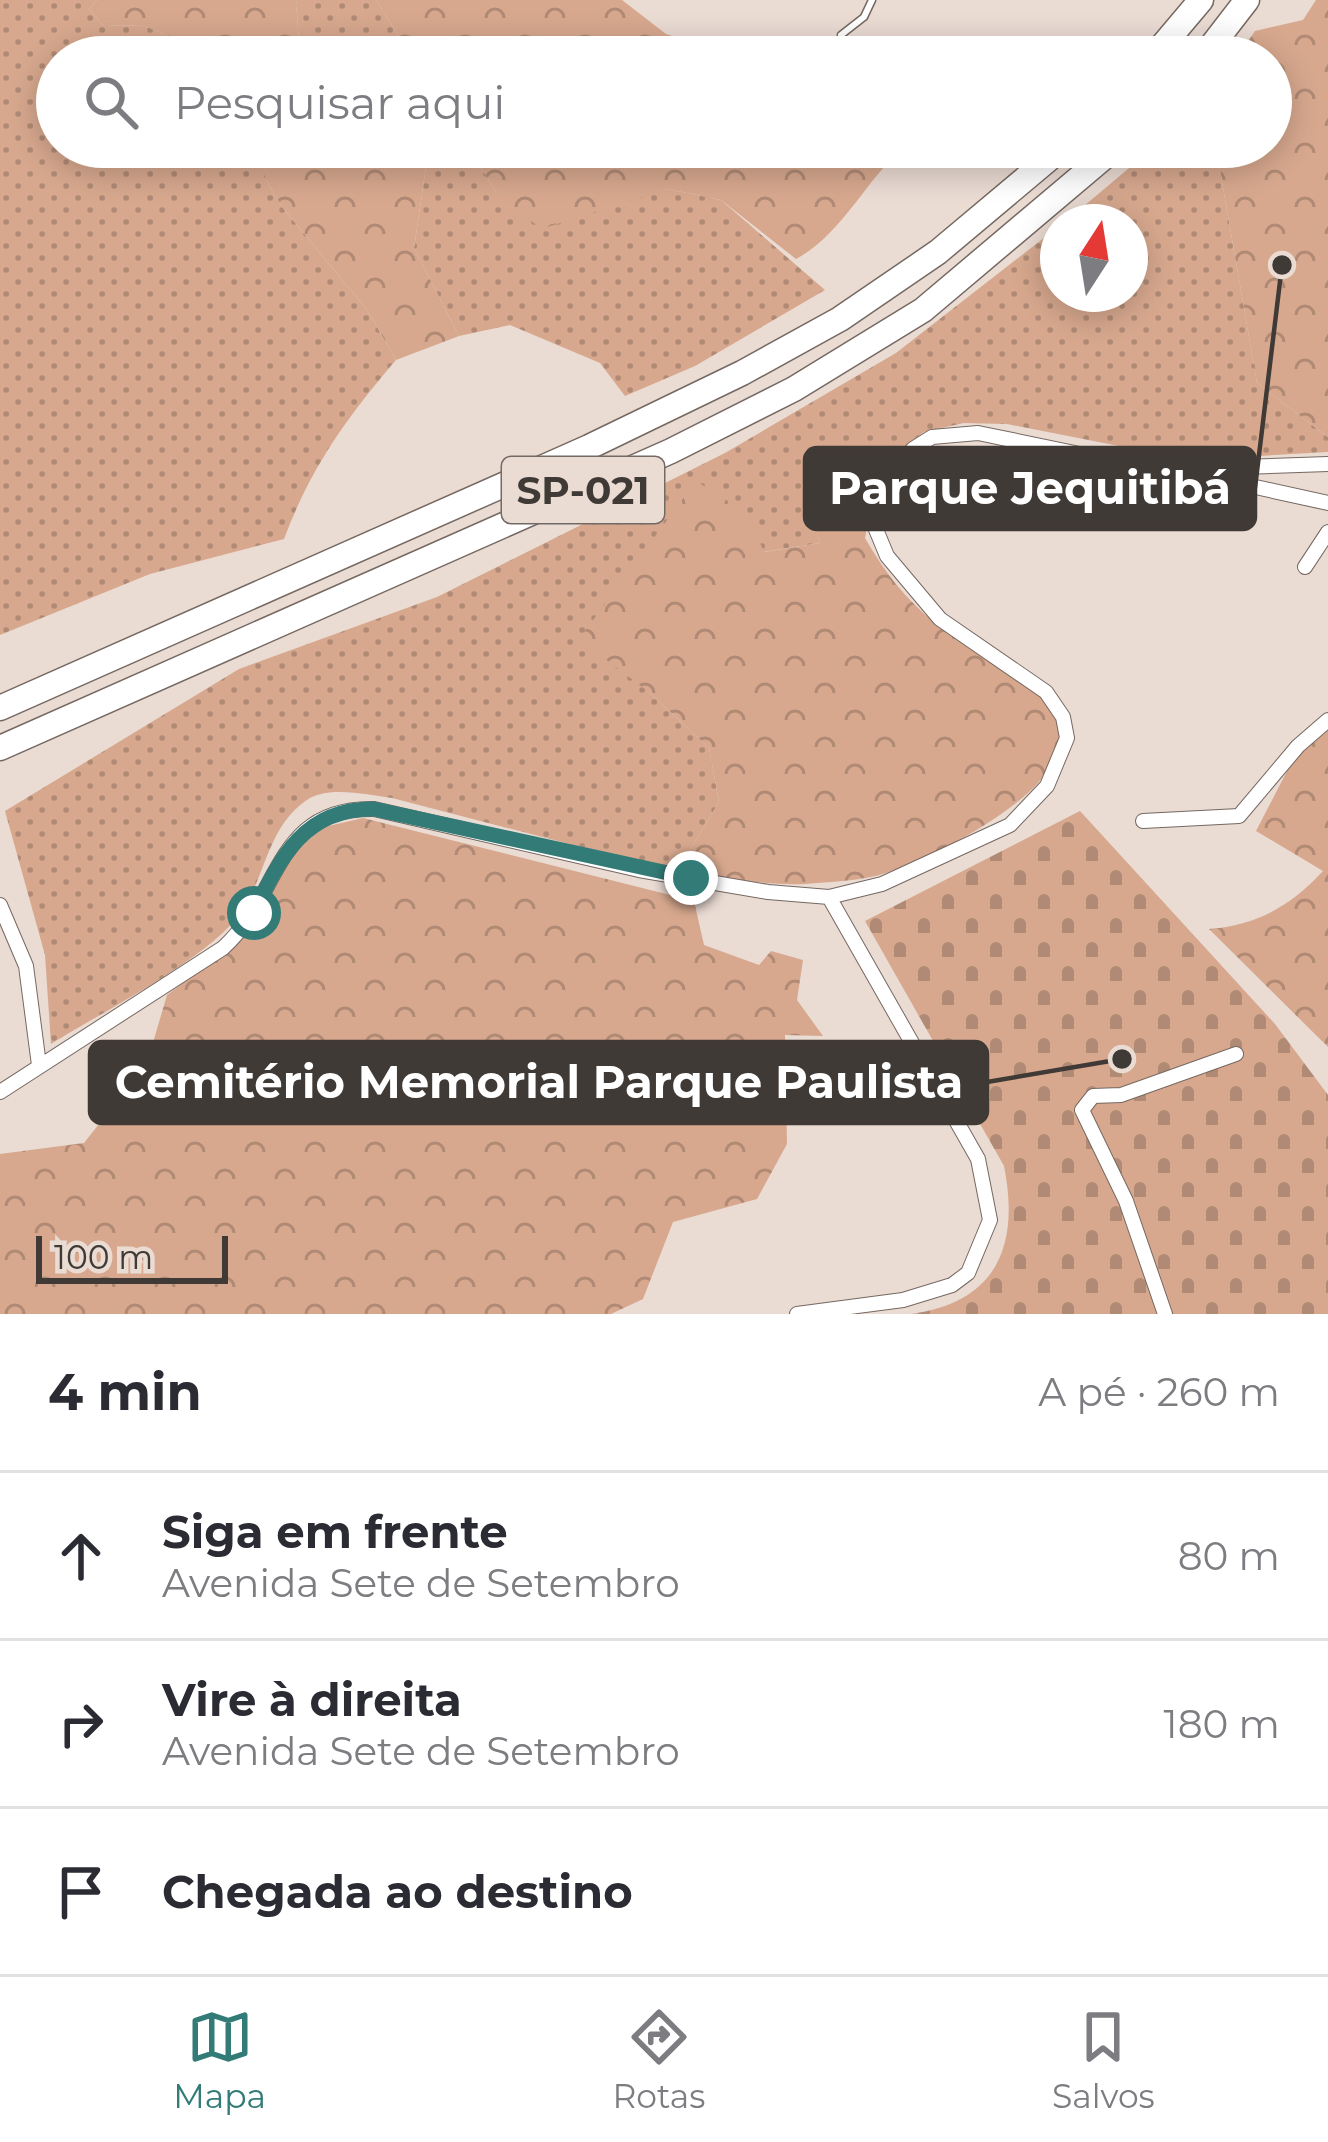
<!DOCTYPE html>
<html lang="pt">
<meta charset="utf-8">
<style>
:root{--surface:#fff;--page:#f2f2f3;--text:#2b2b33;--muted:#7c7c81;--line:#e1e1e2;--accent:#327b77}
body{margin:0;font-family:Montserrat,sans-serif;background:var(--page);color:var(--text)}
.compass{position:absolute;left:1040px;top:204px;width:108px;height:108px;border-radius:50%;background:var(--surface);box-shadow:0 6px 30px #0003;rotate:12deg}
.scale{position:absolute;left:36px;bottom:30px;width:192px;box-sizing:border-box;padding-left:12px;border:6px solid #403a37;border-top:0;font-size:33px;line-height:42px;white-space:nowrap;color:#403a37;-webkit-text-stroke:9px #eadbd3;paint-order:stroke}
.stop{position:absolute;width:36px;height:36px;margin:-27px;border:9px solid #327b77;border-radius:50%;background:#fff}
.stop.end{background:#327b77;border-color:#fff;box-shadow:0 3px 12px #0008}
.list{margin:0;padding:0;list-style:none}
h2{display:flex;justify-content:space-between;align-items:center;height:156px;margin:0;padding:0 48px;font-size:51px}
h2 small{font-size:39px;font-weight:400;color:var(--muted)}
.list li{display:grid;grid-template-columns:78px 1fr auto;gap:36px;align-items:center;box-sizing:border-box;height:168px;padding:0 48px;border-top:3px solid var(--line)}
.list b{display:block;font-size:45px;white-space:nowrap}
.list p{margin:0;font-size:39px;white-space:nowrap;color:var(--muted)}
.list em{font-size:39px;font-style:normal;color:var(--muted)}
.icon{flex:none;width:66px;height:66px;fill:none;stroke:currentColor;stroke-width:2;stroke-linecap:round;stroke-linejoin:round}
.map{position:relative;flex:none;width:1328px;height:1314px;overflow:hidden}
.search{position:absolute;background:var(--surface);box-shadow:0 6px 30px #0003;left:36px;right:36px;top:36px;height:132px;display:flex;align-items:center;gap:30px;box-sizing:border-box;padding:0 42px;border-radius:66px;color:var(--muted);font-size:45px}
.sheet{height:660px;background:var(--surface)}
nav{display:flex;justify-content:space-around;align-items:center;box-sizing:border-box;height:168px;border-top:3px solid var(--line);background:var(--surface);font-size:33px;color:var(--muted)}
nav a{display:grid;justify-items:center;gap:6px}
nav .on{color:var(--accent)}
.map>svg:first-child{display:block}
.grass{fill:url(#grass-dots)}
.forest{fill:url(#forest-crowns)}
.cemetery{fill:url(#cemetery-stones)}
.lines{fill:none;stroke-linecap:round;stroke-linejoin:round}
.lane-casing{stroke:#756861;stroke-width:9}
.street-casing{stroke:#756861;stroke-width:16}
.highway-casing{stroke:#756861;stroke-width:27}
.lane{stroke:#fff;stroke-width:6}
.street{stroke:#fff;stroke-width:14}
.highway{stroke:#fff;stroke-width:24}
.route{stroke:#327b77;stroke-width:15}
.labels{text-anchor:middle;stroke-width:9;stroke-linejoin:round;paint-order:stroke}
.shield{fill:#eadbd3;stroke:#736a66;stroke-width:3}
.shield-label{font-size:39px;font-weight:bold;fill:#403a37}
.leader{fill:none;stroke:#403a37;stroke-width:4.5}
.callout-dot{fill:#403a37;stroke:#eadbd3;stroke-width:4.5}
.callout{fill:#403a37;stroke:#403a37;stroke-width:4.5}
.callout-label{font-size:45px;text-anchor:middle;font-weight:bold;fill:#fff}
</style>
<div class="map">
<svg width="1328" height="1314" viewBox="0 0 1328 1314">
<defs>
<pattern id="grass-dots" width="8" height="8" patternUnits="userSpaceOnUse" patternTransform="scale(3)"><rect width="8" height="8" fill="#d7a88e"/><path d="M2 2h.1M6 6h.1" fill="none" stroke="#b08a75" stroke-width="1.8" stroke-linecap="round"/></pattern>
<pattern id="forest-crowns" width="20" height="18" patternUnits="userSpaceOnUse" patternTransform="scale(3)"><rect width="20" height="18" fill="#d7a88e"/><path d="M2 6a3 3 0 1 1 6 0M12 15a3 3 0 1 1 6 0" fill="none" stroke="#b08a75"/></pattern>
<pattern id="cemetery-stones" width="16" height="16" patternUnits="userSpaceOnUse" patternTransform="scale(3)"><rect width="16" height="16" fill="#d7a88e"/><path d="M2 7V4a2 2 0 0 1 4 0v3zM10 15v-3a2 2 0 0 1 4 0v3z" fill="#b08a75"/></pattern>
</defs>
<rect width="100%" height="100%" fill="#eadbd3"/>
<path class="grass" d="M0 0H97L89 9 103 25 145 26 220 57H57V147H264V177L283 208 368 311 396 360C347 417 310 469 284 539L150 574 0 635Z
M296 0H376L412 57H300Z
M415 147H468L497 193 607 204 668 189 721 200 825 290 695 366 625 396 600 363 510 325 459 336 414 248 427 160Z
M1154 147H1216L1257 383 1328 437V452L1190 460 1007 424 964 423 924 432 889 458 804 496 820 543 763 552 650 693 709 748 719 802 677 872 392 798C369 795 332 786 310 798 267 824 266 878 240 914 206 960 102 1012 51 1044L45 955 5 811 239 669 437 597 725 453 896 353 1058 227V294H1130V222H1065Z"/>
<path class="forest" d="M97 0H296L300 57H220L145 26 103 25 89 9Z
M376 0H622L666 34 739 57H412Z
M1316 0H1328V437L1257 383 1216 147H1271V57H1237L1255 31 1303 20Z
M264 147H415L427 160 414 248 459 336 396 360 368 311 283 208 264 177Z
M468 147H903C865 182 841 235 796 259L721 200 668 189 541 229 497 193Z
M878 469 865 538C895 590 921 615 970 649 1000 669 1038 681 1056 714 1093 782 935 856 886 873 862 881 829 882 805 884 764 886 718 876 677 872L719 802 709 748 650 693 579 639 696 481 747 513 764 552 820 543 803 496Z
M1328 715V1047L1209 929C1257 925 1291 906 1323 871L1256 831 1300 746Z
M363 818 694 901 704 945 759 965 771 951 803 960 797 1000 823 1036 785 1035 787 1144 757 1199 673 1222 643 1299 611 1314H0V1154L84 1143 147 1063 167 995 252 930 292 850 324 827Z"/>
<path class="cemetery" d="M1080 811 1275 1024 1328 1095V1314H911C997 1302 1020 1246 1004 1166L865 921Z"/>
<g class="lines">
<defs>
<path id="lane" d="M841 35 864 17 872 0"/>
<path id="street" d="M1201 475 1328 503
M1305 567 1328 532
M1143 821 1239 816 1298 746 1328 720
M0 905 26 966 39 1065
M0 1092 223 948C282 895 274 807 374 809L639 870 768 892 829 897 882 884 1010 825 1047 786 1067 738 1063 717 1046 692 940 619 887 556 875 527 879 489 913 449 932 437 978 433 1157 470 1328 464
M797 1314 903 1300 952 1285 968 1273 990 1220 978 1159 829 897
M1165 1314 1126 1201 1082 1110 1093 1096 1121 1095 1236 1054"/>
<path id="highway" d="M1153 57 1201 0
M1203 57 1247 0
M0 708 589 447 742 373 840 319 938 252 1063 147
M0 748 671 451 794 389 923 310 1116 147"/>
</defs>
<use href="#lane" class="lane-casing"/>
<use href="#street" class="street-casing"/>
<use href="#highway" class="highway-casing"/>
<use href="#lane" class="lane"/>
<use href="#street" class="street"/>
<use href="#highway" class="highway"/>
</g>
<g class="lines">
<path class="route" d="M254 913C280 857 305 808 374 809L691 878"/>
</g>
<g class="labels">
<rect class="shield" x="502" y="457" width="162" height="66" rx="9"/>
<g class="shield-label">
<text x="583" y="504">SP-021</text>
</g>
</g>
<path class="leader" d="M1282 265L1255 488M1122 1059L987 1082"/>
<g class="callout-dot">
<circle cx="1282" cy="265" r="12"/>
<circle cx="1122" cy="1059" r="12"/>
</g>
<g class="callout">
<rect x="805" y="448" width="450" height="81" rx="12"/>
<rect x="90" y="1042" width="897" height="81" rx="12"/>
</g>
<g class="callout-label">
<text x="1030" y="504">Parque Jequitibá</text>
<text x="539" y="1098">Cemitério Memorial Parque Paulista</text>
</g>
</svg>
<svg class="compass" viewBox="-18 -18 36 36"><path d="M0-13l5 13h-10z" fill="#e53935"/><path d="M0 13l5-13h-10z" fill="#7c7c81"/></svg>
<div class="scale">100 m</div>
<div class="stop" style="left:254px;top:913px"></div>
<div class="stop end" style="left:691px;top:878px"></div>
<div class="search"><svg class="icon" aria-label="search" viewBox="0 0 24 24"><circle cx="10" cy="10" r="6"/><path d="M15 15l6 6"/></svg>Pesquisar aqui</div>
</div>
<section class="sheet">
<h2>4 min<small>A pé · 260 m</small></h2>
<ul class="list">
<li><svg class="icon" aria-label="ahead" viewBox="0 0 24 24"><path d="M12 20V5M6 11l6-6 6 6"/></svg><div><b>Siga em frente</b><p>Avenida Sete de Setembro</p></div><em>80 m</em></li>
<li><svg class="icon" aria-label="right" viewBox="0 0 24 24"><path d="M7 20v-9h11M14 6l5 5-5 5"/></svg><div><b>Vire à direita</b><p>Avenida Sete de Setembro</p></div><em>180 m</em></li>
<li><svg class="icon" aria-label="arrive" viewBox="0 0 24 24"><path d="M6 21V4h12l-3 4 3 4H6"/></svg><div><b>Chegada ao destino</b></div></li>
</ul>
</section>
<nav>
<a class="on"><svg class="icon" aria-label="map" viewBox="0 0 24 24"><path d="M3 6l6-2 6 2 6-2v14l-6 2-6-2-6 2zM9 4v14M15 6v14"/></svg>Mapa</a>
<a><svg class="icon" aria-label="directions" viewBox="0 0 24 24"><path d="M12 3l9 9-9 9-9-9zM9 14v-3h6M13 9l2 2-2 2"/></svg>Rotas</a>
<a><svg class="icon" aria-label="saved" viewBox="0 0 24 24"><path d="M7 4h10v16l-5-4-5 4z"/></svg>Salvos</a>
</nav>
